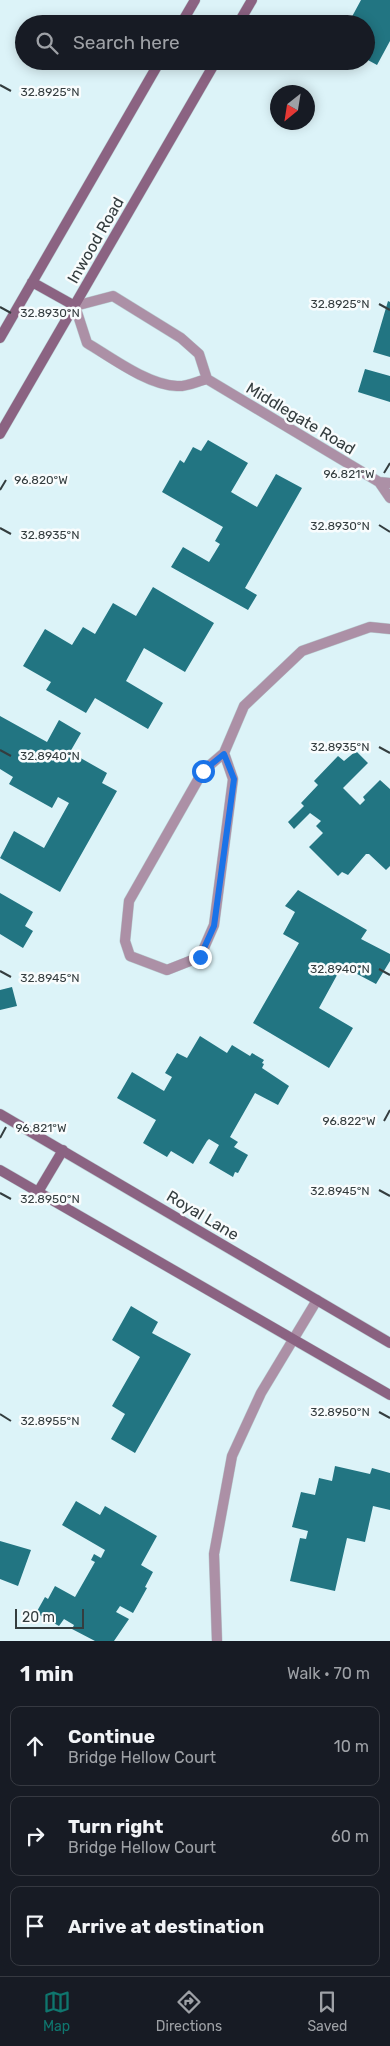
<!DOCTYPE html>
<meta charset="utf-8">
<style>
:root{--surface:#171b24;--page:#242831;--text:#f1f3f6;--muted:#9ea1a6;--line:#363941;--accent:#0f766e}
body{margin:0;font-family:Rubik,sans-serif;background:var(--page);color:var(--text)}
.compass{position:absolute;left:270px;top:85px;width:45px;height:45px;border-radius:50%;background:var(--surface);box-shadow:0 2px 12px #0003;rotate:210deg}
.scale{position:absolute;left:15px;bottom:12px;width:69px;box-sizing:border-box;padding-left:5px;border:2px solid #343d3f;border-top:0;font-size:14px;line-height:18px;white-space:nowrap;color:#343d3f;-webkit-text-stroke:4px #f8fcfd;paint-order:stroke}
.stop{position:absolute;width:15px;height:15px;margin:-11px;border:4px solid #1a73e8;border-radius:50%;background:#fff}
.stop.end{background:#1a73e8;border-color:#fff;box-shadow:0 1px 5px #0008}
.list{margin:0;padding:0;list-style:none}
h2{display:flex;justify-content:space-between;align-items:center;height:65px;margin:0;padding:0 20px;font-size:21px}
h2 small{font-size:16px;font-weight:400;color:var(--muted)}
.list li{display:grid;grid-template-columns:32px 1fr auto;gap:15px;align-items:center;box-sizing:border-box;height:80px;margin:0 10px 10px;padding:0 10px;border:1px solid var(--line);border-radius:10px}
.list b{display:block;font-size:19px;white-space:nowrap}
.list p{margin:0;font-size:16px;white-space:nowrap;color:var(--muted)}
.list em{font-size:16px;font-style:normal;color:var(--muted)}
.icon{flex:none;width:28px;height:28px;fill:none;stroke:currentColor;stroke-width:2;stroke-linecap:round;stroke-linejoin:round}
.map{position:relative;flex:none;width:390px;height:1641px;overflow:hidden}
.search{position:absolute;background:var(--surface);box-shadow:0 2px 12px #0003;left:15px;right:15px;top:15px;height:55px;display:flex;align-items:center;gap:12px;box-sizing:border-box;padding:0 18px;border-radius:28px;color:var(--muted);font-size:19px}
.sheet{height:335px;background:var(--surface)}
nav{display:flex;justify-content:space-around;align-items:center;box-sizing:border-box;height:70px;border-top:1px solid var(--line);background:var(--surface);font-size:14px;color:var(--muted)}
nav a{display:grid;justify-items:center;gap:2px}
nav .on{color:var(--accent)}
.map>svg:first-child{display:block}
.building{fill:#227582}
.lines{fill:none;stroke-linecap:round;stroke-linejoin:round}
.street-casing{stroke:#bacfd3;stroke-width:11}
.secondary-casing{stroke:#bacfd3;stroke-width:11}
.street{stroke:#ac90a6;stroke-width:10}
.secondary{stroke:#8b6382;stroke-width:10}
.route{stroke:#1a73e8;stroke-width:6}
.ticks{fill:none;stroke:#343d3f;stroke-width:2}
.labels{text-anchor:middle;stroke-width:5;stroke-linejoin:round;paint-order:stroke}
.street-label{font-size:16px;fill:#343d3f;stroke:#f8fcfd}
.ticks-label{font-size:12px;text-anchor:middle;fill:#343d3f;stroke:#f8fcfd;stroke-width:5;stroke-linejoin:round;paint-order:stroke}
</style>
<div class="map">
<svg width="390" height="1641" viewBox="0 0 390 1641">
<rect width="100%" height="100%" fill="#dcf3f8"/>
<path class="building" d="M361 0H390V41L377 65 366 59V24H348Z
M388 301 390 302V357L373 352Z
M365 369 390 376V402L358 392Z
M208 440 248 463 231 492 257 507 276 474 302 488 245 588 257 595 248 610 171 567 183 547 209 562 220 544 215 541 223 527 162 492 180 460 184 463 193 447 201 451Z
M153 587 214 623 185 672 144 648 126 681 163 703 148 729 95 698 86 713 46 690 51 682 23 666 45 629 72 645 83 627 95 634 113 603 136 616Z
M0 716 47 742 59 720 81 733 70 752 107 773 102 783 117 791 60 892 0 858 14 831 44 848 69 803 58 797 52 808 9 784 13 777 0 769Z
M356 751 368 763 343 788 360 805 365 800 363 797 380 780 390 789V866L386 870 369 854H366L348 875 342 872 338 876 309 847 323 833 316 826 321 821 310 813 294 829 288 822 304 806 301 803 318 785 314 781 338 756 344 761Z
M298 890 367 930 361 939 390 954V961L376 984 342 966 319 1008 353 1028 329 1068 253 1023 299 943 283 934 295 912 285 906Z
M0 893 33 912 25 926 33 931 23 948 0 934Z
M12 987 17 1006 0 1010V990Z
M200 1036 227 1053 232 1045 250 1056 252 1053 264 1060 262 1063 264 1064 262 1068 289 1086 278 1105 255 1093 230 1137 238 1142 234 1147 248 1155 238 1173 235 1172 233 1177 209 1163 219 1145 209 1139 207 1141 193 1164 171 1151 167 1157 143 1143 156 1120 117 1098 132 1072 164 1091 172 1077 165 1073 177 1053 187 1058Z
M131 1306 158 1322 152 1333 191 1354 135 1453 111 1439 125 1414 112 1406 140 1357 112 1340Z
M335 1466 370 1474 372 1468 390 1473V1510L373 1506 365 1542 347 1538 335 1591 290 1581 300 1538 306 1539 308 1531 292 1527 301 1492 315 1495 319 1478 332 1481Z
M76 1501 100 1515 105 1506 157 1536 141 1565 153 1572 145 1587 147 1588 133 1613 120 1606 116 1612 129 1619 114 1641H95L72 1629 74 1625 64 1619 59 1626 36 1613 45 1597 48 1599 55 1586 75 1597 95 1562 91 1560 94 1554 101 1558 105 1550 62 1525Z
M0 1541 31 1550 18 1586 0 1579Z"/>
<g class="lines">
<defs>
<path id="street" d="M207 379C198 381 186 387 177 386 148 385 112 358 87 343L75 306 113 296 181 338 199 354 207 379 379 482 390 483
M379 482 390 498
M224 753 233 779 214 925 200 957 167 970 130 956 125 941 129 901 203 771 224 753 244 706 302 651 370 627 390 629
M217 1641 214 1554 232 1456 261 1393 317 1300"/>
<path id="secondary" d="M181 24 195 0
M238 24 252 0
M32 282 75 306
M0 338 160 61
M0 434 216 61
M0 1114 390 1343
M0 1170 390 1395
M38 1192 63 1150"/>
</defs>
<use href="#street" class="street-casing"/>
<use href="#secondary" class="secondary-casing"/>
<use href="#street" class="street"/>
<use href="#secondary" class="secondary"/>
</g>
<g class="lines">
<path class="route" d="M200 957 214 926 234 779 224 754 203 771"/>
</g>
<path class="ticks" d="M0 85 11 91M379 304 390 310M0 307 11 313M384 473 390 463M0 490 6 480M379 525 390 532M0 528 11 534M379 747 390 753M0 750 11 756M379 969 390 975M0 971 11 977M384 1121 390 1110M0 1138 6 1127M379 1190 390 1196M0 1193 11 1199M379 1412 390 1418M0 1414 11 1421"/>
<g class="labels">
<g class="street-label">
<text transform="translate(95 240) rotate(-60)" y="6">Inwood Road</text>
<text transform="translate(301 418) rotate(31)" y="6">Middlegate Road</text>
<text transform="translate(203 1215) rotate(31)" y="6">Royal Lane</text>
</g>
</g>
<g class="ticks-label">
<text x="50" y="96">32.8925°N</text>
<text x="340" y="308">32.8925°N</text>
<text x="50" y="317">32.8930°N</text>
<text x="349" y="478">96.821°W</text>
<text x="41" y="484">96.820°W</text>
<text x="340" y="530">32.8930°N</text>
<text x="50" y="539">32.8935°N</text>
<text x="340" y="751">32.8935°N</text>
<text x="50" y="760">32.8940°N</text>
<text x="340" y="973">32.8940°N</text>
<text x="50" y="982">32.8945°N</text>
<text x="349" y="1125">96.822°W</text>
<text x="41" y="1132">96.821°W</text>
<text x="340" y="1195">32.8945°N</text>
<text x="50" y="1203">32.8950°N</text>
<text x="340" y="1416">32.8950°N</text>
<text x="50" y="1425">32.8955°N</text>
</g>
</svg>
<svg class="compass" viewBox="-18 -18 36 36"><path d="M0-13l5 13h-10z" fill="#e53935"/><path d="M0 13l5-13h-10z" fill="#9ea1a6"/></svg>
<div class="scale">20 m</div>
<div class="stop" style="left:203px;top:771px"></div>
<div class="stop end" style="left:200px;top:957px"></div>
<div class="search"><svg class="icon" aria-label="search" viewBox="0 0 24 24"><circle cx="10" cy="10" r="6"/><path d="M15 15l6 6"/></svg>Search here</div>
</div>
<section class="sheet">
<h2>1 min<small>Walk · 70 m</small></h2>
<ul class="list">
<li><svg class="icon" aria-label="ahead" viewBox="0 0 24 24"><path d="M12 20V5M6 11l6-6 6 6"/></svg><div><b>Continue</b><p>Bridge Hellow Court</p></div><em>10 m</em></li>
<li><svg class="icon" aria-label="right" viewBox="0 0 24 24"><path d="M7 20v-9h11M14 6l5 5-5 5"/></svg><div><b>Turn right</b><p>Bridge Hellow Court</p></div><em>60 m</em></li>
<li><svg class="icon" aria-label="arrive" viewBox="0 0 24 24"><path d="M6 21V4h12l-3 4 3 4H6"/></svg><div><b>Arrive at destination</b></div></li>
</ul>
</section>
<nav>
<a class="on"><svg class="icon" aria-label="map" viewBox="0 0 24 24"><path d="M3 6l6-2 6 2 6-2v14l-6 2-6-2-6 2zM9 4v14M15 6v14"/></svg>Map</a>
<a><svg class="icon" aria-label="directions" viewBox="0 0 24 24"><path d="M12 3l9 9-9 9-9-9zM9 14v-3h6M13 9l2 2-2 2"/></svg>Directions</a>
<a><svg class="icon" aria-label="saved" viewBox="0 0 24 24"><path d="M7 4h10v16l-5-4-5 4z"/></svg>Saved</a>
</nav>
